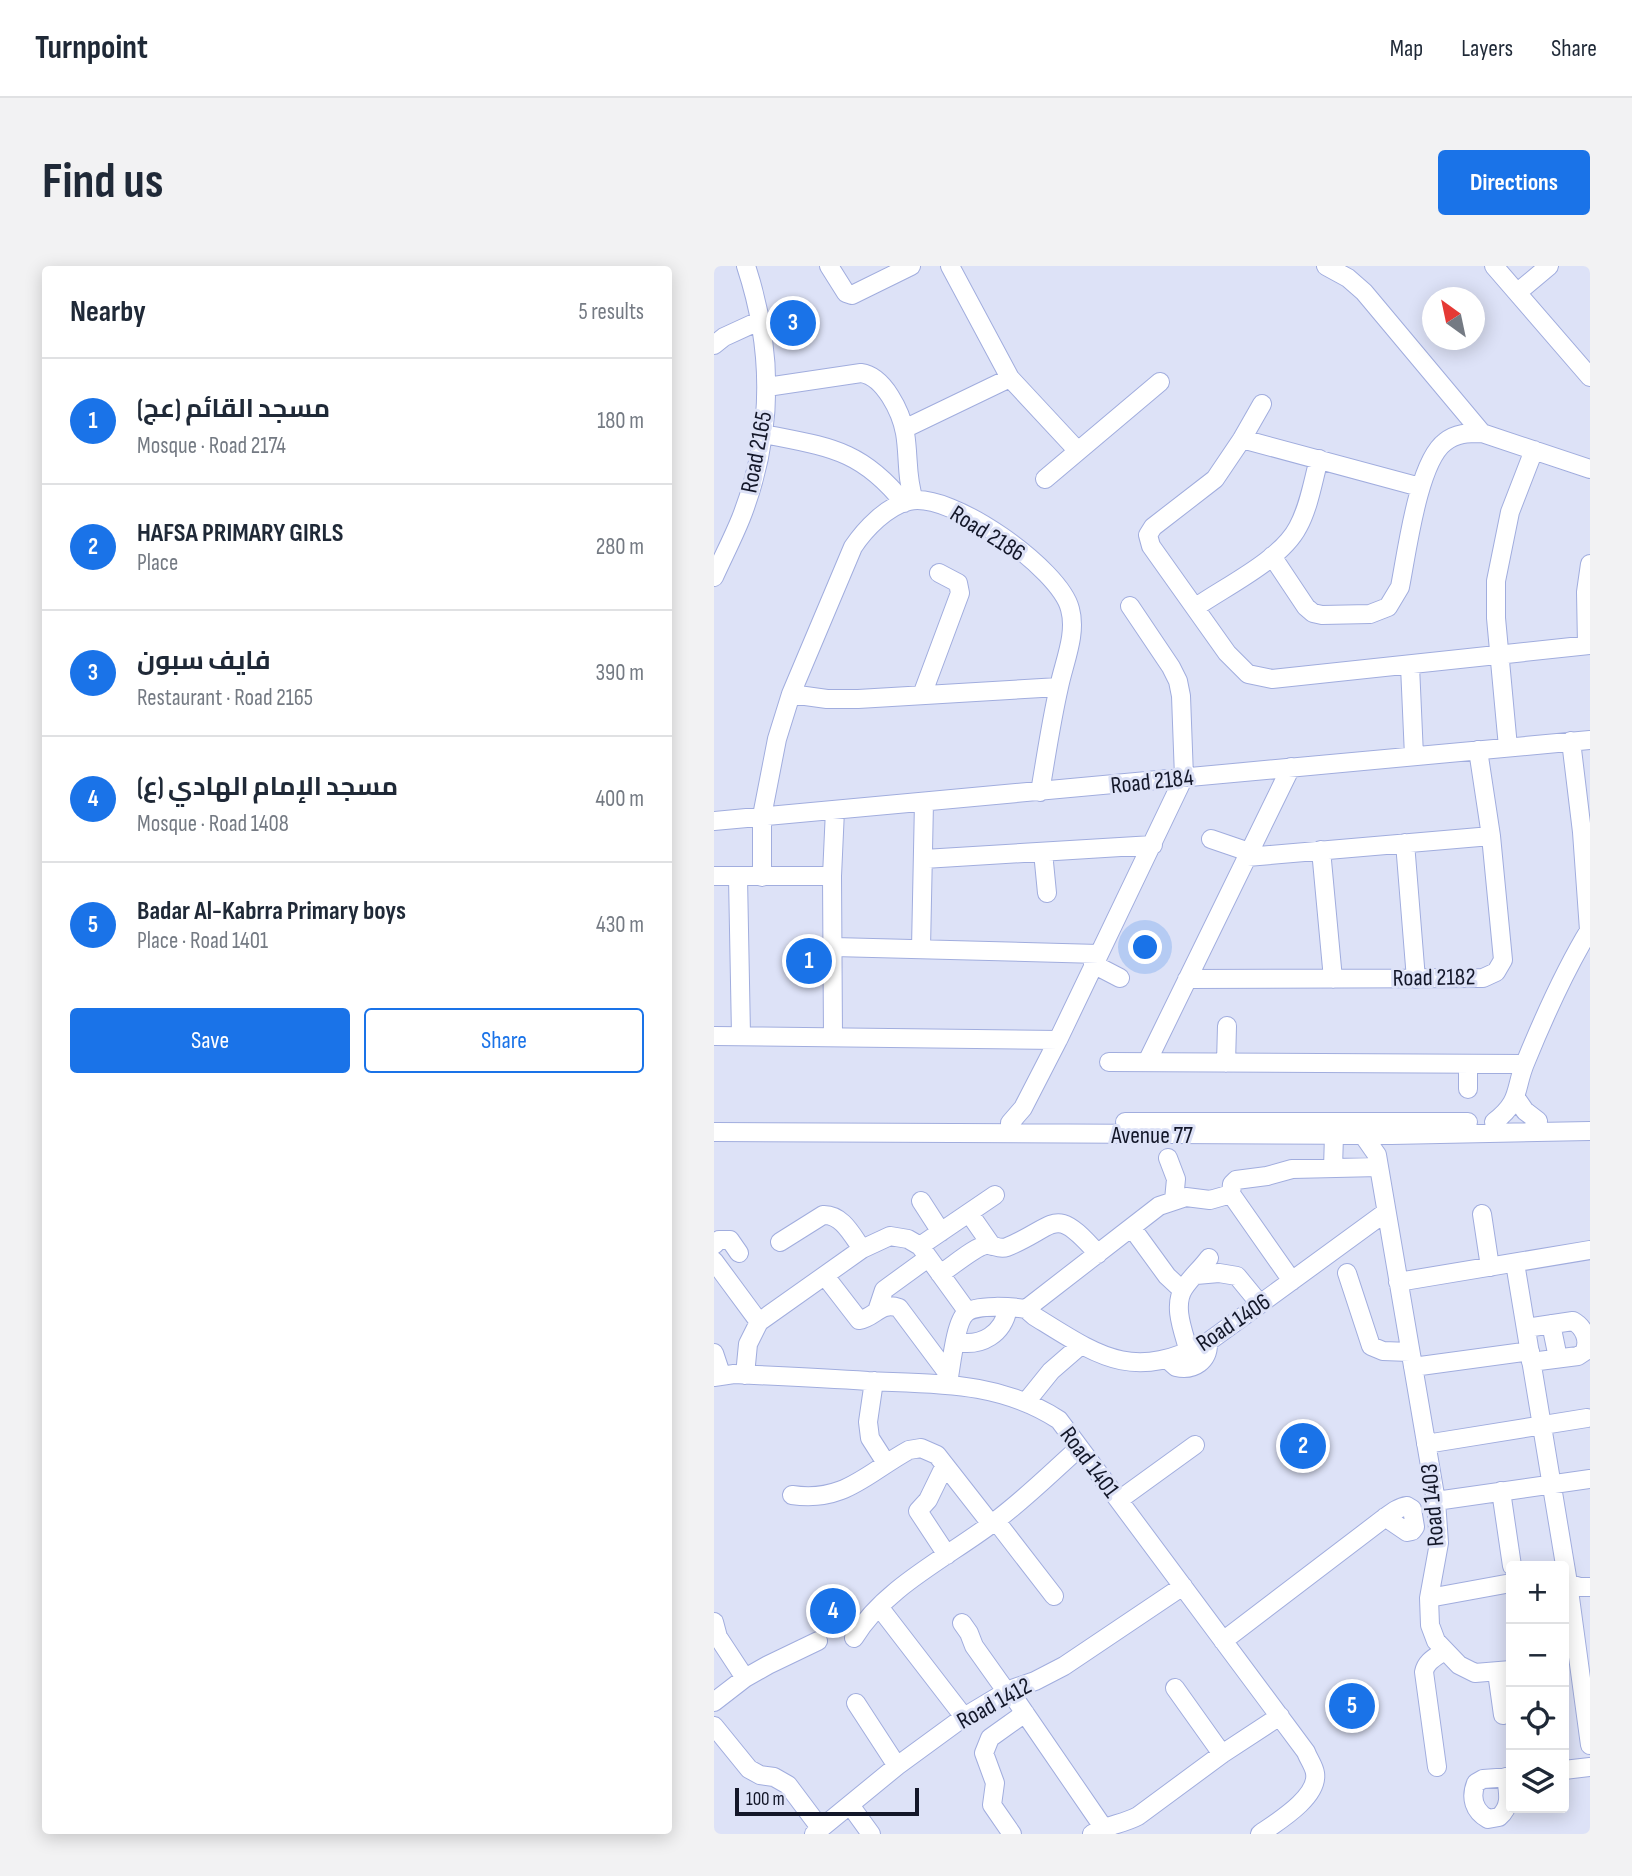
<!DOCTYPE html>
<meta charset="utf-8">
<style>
:root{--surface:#fff;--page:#f2f2f3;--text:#1f2937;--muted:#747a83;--line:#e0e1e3;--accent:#1a73e8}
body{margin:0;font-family:"Sofia Sans Condensed",Cairo,sans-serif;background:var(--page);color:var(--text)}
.controls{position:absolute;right:21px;bottom:21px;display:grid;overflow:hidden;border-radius:7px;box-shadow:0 4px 18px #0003}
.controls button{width:63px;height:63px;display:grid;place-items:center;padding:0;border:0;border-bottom:2px solid var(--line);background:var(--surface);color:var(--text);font:35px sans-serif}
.compass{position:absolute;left:708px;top:21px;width:63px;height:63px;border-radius:50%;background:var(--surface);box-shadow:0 4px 18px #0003;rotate:327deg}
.scale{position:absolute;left:21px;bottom:18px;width:184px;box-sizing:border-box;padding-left:7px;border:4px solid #131729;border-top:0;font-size:19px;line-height:24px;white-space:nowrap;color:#131729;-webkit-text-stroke:5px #dde2f7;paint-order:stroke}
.you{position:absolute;left:432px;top:682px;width:24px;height:24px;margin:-18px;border:5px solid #fff;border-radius:50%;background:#1a73e8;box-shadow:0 0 0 10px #1a73e833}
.badge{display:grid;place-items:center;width:46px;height:46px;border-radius:50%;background:var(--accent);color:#fff;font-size:23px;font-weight:700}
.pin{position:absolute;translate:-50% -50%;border:4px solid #fff;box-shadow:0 2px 7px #0006}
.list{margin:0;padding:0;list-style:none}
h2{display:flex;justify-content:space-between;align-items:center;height:91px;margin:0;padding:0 28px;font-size:30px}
h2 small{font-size:23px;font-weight:400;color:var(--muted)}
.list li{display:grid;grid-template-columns:46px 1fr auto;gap:21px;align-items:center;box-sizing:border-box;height:126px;padding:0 28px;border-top:2px solid var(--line)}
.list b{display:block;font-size:26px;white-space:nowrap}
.list p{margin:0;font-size:23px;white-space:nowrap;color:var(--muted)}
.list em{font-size:23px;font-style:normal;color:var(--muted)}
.actions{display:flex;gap:14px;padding:21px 28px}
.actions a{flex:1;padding:16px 0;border:2px solid var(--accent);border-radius:7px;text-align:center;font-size:24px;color:var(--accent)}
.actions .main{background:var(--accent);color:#fff}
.icon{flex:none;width:38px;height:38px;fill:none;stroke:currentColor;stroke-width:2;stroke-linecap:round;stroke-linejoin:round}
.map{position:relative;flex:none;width:876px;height:1568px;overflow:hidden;border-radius:7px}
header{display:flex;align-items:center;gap:42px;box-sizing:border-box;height:98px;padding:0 35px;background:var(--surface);border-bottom:2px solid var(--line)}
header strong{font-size:33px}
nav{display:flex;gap:38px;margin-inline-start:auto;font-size:24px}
.intro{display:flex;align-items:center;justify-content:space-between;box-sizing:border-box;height:168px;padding:0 42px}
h1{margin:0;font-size:49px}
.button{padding:18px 32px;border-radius:7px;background:var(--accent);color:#fff;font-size:24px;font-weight:700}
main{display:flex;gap:42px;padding:0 42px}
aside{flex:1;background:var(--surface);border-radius:7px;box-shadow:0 4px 18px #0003}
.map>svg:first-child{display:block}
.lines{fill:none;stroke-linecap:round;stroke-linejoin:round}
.minor-casing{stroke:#a1adde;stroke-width:20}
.minor{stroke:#fff;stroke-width:18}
.labels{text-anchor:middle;stroke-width:6;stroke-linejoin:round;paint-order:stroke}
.street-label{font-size:24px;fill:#131729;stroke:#dde2f7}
</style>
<header>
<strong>Turnpoint</strong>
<nav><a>Map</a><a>Layers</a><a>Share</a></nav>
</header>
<div class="intro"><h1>Find us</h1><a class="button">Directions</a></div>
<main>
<aside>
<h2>Nearby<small>5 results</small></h2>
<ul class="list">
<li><span class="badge">1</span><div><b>مسجد القائم (عج)</b><p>Mosque · Road 2174</p></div><em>180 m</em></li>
<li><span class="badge">2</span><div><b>HAFSA PRIMARY GIRLS</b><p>Place</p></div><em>280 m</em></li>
<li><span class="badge">3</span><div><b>فايف سبون</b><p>Restaurant · Road 2165</p></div><em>390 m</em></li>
<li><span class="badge">4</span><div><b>مسجد الإمام الهادي (ع)</b><p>Mosque · Road 1408</p></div><em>400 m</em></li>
<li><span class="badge">5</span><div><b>Badar Al-Kabrra Primary boys</b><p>Place · Road 1401</p></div><em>430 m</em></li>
</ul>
<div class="actions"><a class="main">Save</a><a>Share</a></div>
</aside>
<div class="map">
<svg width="876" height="1568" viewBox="0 0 876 1568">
<rect width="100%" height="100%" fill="#dde2f7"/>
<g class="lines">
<defs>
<path id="minor" d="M115 0 132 27 138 29 197 0
M236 0 296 112 363 184
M612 0 634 12 650 26 768 167
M780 0 876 111
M804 26 835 0
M0 79 10 71 47 54
M53 121 147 107C170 110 187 146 191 167 195 190 192 212 200 234
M548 138 528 173 501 213 439 261 434 269 437 280 513 387 534 408 558 413 876 379
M190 163 296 112
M50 168C114 181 147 183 190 237
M528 173 706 221
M331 213 446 116
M558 290 592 341 599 347 608 349 656 348 674 341 686 321C693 286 704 196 731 176 742 167 754 167 768 167L876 203
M0 311C9 291 19 272 27 252 60 168 60 85 32 0
M482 341C512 320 567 294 584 261 595 241 599 215 605 193
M873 379 872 326 876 298
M696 400 700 490
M77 428 113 433H144L345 421
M208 429 246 327 244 317 225 307
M857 475 868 566 875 664
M794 481 782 352V315L796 246 820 184
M0 555 876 474
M497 573 535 586
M691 577 702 713
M607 584 619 713
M329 586 333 627
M533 591 777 570
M210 593 439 579
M0 610H118
M24 611 27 769
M48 611V550L63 473 77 428 139 281C151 263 173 240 195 235 237 225 346 303 356 343 363 368 350 396 345 421 337 456 332 491 326 526
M120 681 385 688
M207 682 210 536
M379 698 406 712
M473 713 769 712 782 706 789 694 777 570 764 484
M0 770 344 774
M119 771 118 610 121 544
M395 796 810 798
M433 796 577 501
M512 797 513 760
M754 823V798
M802 832 811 845 824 855
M411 856H754
M780 856C808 835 800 822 812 795 830 751 851 704 876 663
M296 857 309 842 344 774 470 511 467 430 464 415 457 401 416 340
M0 866 677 869 876 865
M649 869 663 889 722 1235 725 1277 715 1332 716 1359 722 1375 745 1399 761 1407 797 1404
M454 892 462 913 460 934
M619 902 620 869
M207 935 227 966
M255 947 278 980
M768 948 776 1001
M418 962 453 1010 468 1024
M66 976 109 949C128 948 138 969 148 983
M0 979 5 974H16L25 987
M206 980 281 929
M0 995 45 1056
M801 997 854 1317 876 1479
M633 1007 657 1080 669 1085 696 1086
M226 1008C236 1002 262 980 272 979 280 978 284 984 293 981 344 960 339 937 384 988
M482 1009 505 1007 523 1010 546 1038
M111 1010 145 1054C161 1052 166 1035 185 1042L235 1109
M578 1015 517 928 518 918 522 914 553 910 578 903 665 901
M684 1016 876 984
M164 1042 170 1024 214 992
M312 1043 445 940 472 931 496 934 517 928
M837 1058 844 1092
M812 1062 859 1055C870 1061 876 1075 870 1086L864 1090 817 1096
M242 1076C268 1081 289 1068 294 1042
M475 1086C470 1067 458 1040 470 1022 477 1011 487 1003 495 992
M0 1087 5 1102
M453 1093 462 1101C480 1105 495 1095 494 1076
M699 1101 816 1085
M31 1109 34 1078 45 1056 148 983 176 970 194 973 206 980 253 1045
M0 1111 20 1108C65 1110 109 1112 154 1115 222 1118 285 1115 345 1154L592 1486C594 1492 600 1500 601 1507 605 1531 563 1556 546 1568
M160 1115 154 1156 156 1172 172 1197
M234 1117C237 1102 241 1056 252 1047 261 1038 300 1041 312 1043L320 1050C386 1091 418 1116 494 1076L672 946
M312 1136 337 1105 367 1079
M712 1178 873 1152
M231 1199 214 1234 204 1245 233 1289
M787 1225 798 1300
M78 1229C130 1237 153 1207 195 1184L207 1182 223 1189 277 1258
M405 1234 481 1179
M722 1235 876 1213
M282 1255 340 1330
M850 1316 866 1321H876
M715 1332 797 1317
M166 1342 250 1451
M0 1356 4 1371 31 1412
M248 1357 255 1367 260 1380 292 1425
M140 1372C170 1321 238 1289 284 1253 313 1231 338 1206 365 1182
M509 1375 669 1253C676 1248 684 1241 693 1240L698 1243 701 1261 698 1265 693 1266 671 1251
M783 1406 789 1449
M461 1422 508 1488
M295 1424 389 1561
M0 1436 31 1412 54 1399 104 1375
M142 1437 183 1500
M0 1460 35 1503 46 1509 60 1511 74 1519 107 1563
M723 1501 710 1406C712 1395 722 1391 730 1385
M850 1504 876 1501
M792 1511C794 1526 798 1540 785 1551L774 1553C760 1545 756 1532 762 1517L769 1513 797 1511
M136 1539 157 1568
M100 1568 183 1500 250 1451 295 1424 321 1415 350 1400 469 1320
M298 1568 278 1539 281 1517 270 1487 276 1472 311 1447
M378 1568C393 1559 409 1558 424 1550L508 1488 566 1450"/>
</defs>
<use href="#minor" class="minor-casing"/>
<use href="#minor" class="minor"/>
</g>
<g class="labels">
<g class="street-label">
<text transform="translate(42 186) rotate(-79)" y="8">Road 2165</text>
<text transform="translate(274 267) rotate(32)" y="8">Road 2186</text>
<text transform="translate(438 515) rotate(-6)" y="8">Road 2184</text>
<text transform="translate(720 711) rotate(-1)" y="8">Road 2182</text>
<text x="438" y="877">Avenue 77</text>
<text transform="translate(519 1056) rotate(-34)" y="8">Road 1406</text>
<text transform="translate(376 1196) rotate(53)" y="8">Road 1401</text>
<text transform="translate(718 1239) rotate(-95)" y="8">Road 1403</text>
<text transform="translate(280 1437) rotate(-29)" y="8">Road 1412</text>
</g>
</g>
</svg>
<div class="controls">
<button>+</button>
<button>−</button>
<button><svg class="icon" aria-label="locate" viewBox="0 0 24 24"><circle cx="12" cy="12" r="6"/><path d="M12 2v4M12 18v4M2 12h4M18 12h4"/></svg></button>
<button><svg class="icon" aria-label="layers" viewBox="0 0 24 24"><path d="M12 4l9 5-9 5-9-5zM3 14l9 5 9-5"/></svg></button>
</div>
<svg class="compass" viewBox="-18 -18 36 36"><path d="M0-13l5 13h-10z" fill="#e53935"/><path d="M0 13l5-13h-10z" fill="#747a83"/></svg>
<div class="scale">100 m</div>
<div class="you"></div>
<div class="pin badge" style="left:95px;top:695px">1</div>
<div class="pin badge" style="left:589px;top:1180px">2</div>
<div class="pin badge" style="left:79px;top:57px">3</div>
<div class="pin badge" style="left:119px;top:1345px">4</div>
<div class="pin badge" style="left:638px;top:1440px">5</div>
</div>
</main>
